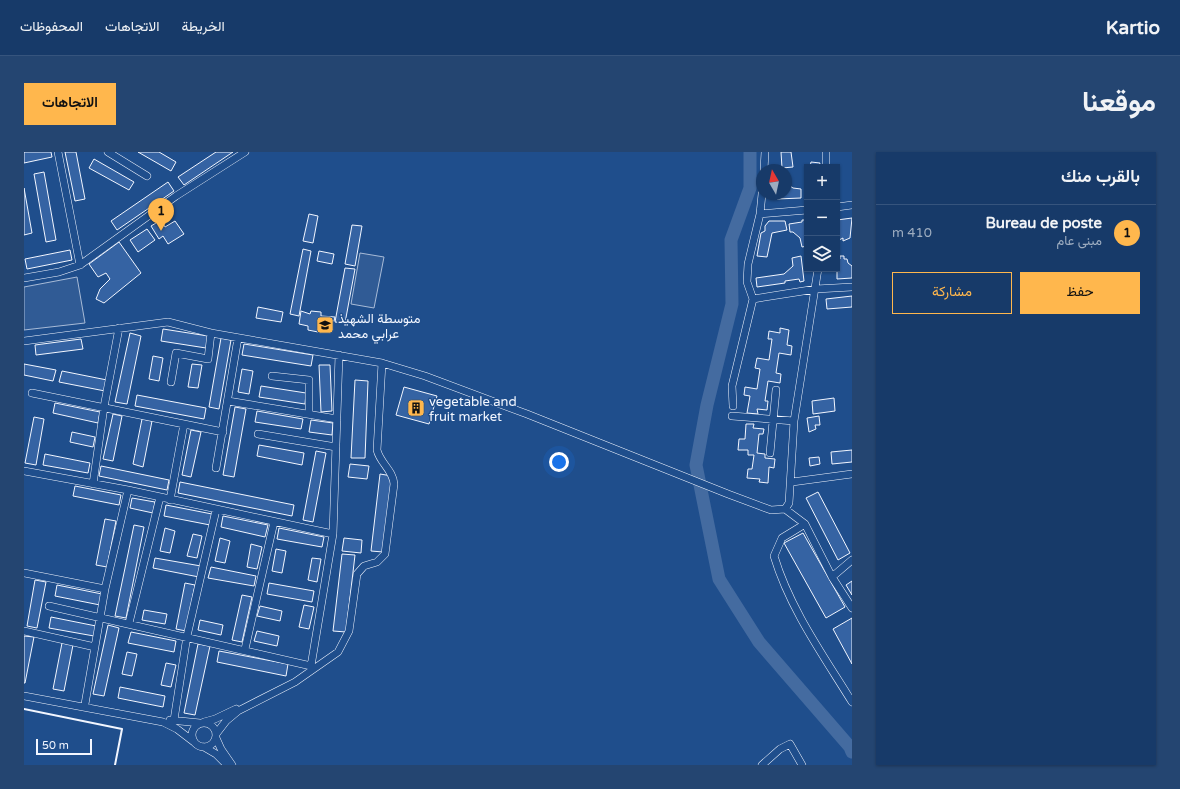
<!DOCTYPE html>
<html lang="ar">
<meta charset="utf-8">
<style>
:root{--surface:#173a69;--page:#244571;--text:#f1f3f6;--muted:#9eadc0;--line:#36547d;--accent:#ffb74d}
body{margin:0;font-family:"Varela Round",Vazirmatn,sans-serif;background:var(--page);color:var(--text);direction:rtl}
.controls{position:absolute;right:12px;top:12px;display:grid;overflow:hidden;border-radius:0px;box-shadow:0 1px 3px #0004}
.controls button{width:36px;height:36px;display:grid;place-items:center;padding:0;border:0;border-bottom:1px solid var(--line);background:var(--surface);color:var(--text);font:20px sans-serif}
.compass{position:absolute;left:732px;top:12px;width:36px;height:36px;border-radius:50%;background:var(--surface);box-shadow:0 1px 3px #0004;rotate:351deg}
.scale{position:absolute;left:12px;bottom:10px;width:56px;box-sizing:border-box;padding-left:4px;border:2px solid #f2f6ff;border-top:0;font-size:11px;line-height:14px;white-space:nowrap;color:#f2f6ff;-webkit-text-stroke:3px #1f4e8c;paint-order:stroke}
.you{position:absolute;left:535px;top:310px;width:14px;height:14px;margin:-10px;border:3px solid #fff;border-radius:50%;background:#1a73e8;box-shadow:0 0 0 6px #1a73e833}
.badge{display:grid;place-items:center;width:26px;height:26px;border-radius:50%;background:var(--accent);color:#111;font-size:13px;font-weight:700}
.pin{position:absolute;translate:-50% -33px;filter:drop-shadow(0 1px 2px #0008)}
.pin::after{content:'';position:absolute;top:21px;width:14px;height:12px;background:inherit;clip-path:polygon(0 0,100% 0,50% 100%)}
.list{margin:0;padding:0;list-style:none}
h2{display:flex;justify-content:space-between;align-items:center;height:52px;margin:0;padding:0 16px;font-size:17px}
h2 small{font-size:13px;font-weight:400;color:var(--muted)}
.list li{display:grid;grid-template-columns:26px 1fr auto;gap:12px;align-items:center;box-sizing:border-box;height:56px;padding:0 16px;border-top:1px solid var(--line)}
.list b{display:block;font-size:15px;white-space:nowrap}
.list p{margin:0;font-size:13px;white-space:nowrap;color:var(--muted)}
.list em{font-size:13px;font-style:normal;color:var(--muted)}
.actions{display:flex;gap:8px;padding:12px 16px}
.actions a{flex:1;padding:9px 0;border:1px solid var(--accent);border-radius:0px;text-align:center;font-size:14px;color:var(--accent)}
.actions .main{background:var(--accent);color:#111}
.icon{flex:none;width:22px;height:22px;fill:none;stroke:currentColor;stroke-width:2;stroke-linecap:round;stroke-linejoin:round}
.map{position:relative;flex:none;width:828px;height:613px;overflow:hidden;direction:ltr;border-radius:0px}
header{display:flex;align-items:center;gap:24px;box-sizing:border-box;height:56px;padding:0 20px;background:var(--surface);border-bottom:1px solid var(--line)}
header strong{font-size:19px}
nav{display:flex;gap:22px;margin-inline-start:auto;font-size:14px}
.intro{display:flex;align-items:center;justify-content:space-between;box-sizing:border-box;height:96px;padding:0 24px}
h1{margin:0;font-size:28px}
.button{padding:10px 18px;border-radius:0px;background:var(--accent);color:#111;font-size:14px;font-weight:700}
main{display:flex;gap:24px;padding:0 24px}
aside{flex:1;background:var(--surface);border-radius:0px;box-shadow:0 1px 3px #0004}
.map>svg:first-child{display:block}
.built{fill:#305b95;stroke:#a8bbd7}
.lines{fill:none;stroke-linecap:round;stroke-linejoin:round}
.river{stroke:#446ba0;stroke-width:13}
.building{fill:#3563a3;stroke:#f2f6ff}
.minor-casing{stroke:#f2f6ff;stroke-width:8}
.minor{stroke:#1f4e8c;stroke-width:7}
.wall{stroke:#f2f6ff;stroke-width:2}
.labels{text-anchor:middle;stroke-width:3;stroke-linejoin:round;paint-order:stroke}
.poi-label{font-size:13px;fill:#f2f6ff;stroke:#1f4e8c;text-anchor:start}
</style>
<header>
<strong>Kartio</strong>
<nav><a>الخريطة</a><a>الاتجاهات</a><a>المحفوظات</a></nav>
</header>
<div class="intro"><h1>موقعنا</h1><a class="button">الاتجاهات</a></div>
<main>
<aside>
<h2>بالقرب منك<small></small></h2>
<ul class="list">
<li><span class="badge">1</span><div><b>Bureau de poste</b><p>مبنى عام</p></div><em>410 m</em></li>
</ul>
<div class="actions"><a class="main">حفظ</a><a>مشاركة</a></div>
</aside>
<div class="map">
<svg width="828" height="613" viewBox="0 0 828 613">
<rect width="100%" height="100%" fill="#1f4e8c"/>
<path class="built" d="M336 101 360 105 350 156 327 152Z
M53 125 61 171 0 178V135Z"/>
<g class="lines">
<path class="river" d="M726 0V36L707 88 708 152 683 253 672 313 695 427 735 490 826 595 828 600"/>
</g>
<path class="building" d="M0 0H27L28 5 0 11Z
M41 0H52L61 47 51 49Z
M114 0H135L152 10 147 19Z
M192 0H209L160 33 154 25Z
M757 0H767L769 15 758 16Z
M70 7 110 30 105 38 65 16Z
M787 10 796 11 795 15H786Z
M20 20 32 88 22 90 10 22Z
M762 27V31L769 36 777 37V46L753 47V42H762Z
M144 30 150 39 93 78 87 69Z
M0 36 8 81 0 83Z
M285 62 294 64 289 91 279 89Z
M828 66 826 86 819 89V86L815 88 813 68Z
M137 68 141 75 151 69 160 82 144 92 139 84 135 87 127 74Z
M778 68H783V94L778 95 776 86 769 80H766L765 72 778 70Z
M745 69H761L763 78 748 81 743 105 733 104 737 81 741 79V74Z
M328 73 338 74 331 114 321 112Z
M123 77 131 88 114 100 106 88Z
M95 90 117 121 80 151 72 147 76 137 86 127 82 121 74 125 65 112Z
M279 97 287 99 275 164 266 162Z
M46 98 48 108 3 117 1 107Z
M295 99 310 102 308 112 293 109Z
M777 104 780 129 776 130 775 127 761 129V131L733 135 732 126 760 122 769 114 768 106Z
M816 104H820V107H823L824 111 828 114V126L813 127V107H816Z
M321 116 331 117 321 171 311 170Z
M828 144V155L803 157 802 147Z
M234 155 259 160 257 170 232 166Z
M277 159 286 162 287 159 297 160V164L311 165 310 169 306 168 304 178 295 176 294 180 284 178V174L275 172Z
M756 176 765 178 763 193 768 194 767 203 755 201 752 221 757 222 756 231 744 229 741 249H744L743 258 733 257 734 262 723 261 726 244 720 243 721 235 733 237 736 217 731 216 733 206 745 208 748 187H744L745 179 756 181Z
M139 177 184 184 182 196 137 189Z
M106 181 117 184 103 252 91 250Z
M197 186 207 188 195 257 185 255Z
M57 187 59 197 12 203 11 193Z
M220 192 289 203 287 214 218 203Z
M129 204 139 206 135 229 125 227Z
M0 212 32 218 29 229 0 223Z
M168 212 178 213 174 236 164 235Z
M295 213H306L308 259 297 260Z
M218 217 229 219 225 242 214 240Z
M38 219 83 228 81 239 35 230Z
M331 228 344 229 341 306H327Z
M237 234 282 241 281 252 235 245Z
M380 235 413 244 405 272 372 263Z
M113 243 182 256 180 267 111 254Z
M810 246 811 259 789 262 788 249Z
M31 251 76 260 74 271 29 261Z
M211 255 222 257 210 325 199 323Z
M233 259 279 267 277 277 231 270Z
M89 262 98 264 89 309 79 307Z
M795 264 796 273H791L792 277 785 280 783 266Z
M10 265 20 267 12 313 1 311Z
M118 267 128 269 119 315 109 312Z
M287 268 309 271 308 283 285 280Z
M722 272H730L729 276 740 277 739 282H735L733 301 741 302V306L751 307 750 316 745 315 744 331 735 330 736 327 723 326 724 317H728L730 303H724V298H714L715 287H721Z
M167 278 177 280 167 325 158 323Z
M48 280 71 285 69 295 46 290Z
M235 293 280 301 278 313 233 304Z
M828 298V310L808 312 807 300Z
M292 299 302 301 289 370 279 368Z
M21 302 66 311 64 321 19 313Z
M795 305 796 312 786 314 785 306Z
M326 312 345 314 343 327 324 325Z
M77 314 145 328 143 338 75 324Z
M356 322 368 324 359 400 347 399Z
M156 330 270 353 268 364 154 341Z
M51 334 97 343 95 353 49 344Z
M794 340 826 401 814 408 782 346Z
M108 346 131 350 129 361 106 356Z
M142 353 188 362 186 373 140 364Z
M199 364 244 373 241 385 197 375Z
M81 367 92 369 83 415 72 413Z
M110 373 120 375 102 466 91 464Z
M141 376 151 379 146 401 136 399Z
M255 376 300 385 298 395 253 387Z
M779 381 821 455 802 466 760 391Z
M169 382 178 384 173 406 163 404Z
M196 386 206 389 201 411 191 409Z
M320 386 338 388 337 401 318 399Z
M227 392 238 395 233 417 223 415Z
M252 397 262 399 258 421 248 419Z
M318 402 331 403 322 480 309 479Z
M131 406 177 414 175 425 129 416Z
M288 406 297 407 293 430 284 428Z
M187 415 232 424 230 434 184 426Z
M11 428 22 430 13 476 3 474Z
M828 429V443L822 433Z
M161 431 171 433 162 479 152 477Z
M245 431 290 439 288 450 243 442Z
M33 433 78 442 76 453 31 444Z
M218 443 228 445 218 490 208 488Z
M280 453 290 455 285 477 275 475Z
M236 454 258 459 256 469 233 464Z
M120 458 143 462 141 472 118 468Z
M27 465 72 474 70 484 25 476Z
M828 466V512L809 477Z
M176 468 199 473 197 483 174 478Z
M84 473 95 476 80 544 69 542Z
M233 479 255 484 253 494 230 489Z
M107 480 152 489 150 500 104 491Z
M0 484 10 485 1 531H0Z
M38 491 49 493 40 539 29 537Z
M174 492 186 494 171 563 160 561Z
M195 499 264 512 262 524 193 510Z
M103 500 113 502 108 524 98 522Z
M142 511 152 513 147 535 137 533Z
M96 535 141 544 139 555 94 546Z"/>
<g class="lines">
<defs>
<path id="minor" d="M34 0 56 113
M84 0 123 24
M802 15V0
M740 18 741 0
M813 55 828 53
M736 62 783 58
M0 126 35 120 56 113 152 44 221 0
M729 147 792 137 828 135
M0 189 144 170 187 181 358 211 401 224 503 262 704 342 747 358 761 357 781 372 808 425 828 456
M248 224 285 228V262
M147 230 152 201 184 207 187 181
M8 241 199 280
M204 249 313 267
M709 254 708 234 729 147 723 130 724 112 736 62 738 42
M708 264 770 269
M234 282 312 295
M746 301 752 238
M192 316 214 186
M0 319 104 338 309 382
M768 330 828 322
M69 332 80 255 95 176
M146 348 160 272
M761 357 765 351 770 269 794 117
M781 372 758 386 750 404C766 457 799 503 828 550
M0 421 81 437
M808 425 828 408
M25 454 287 514 309 382 315 203
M105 471 136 345
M0 479 71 495
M221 497 250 370
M0 544 139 570 153 577 170 590
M61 552 81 437 104 338
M146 568 176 571
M150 568 163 484 192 358
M180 570 191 567 212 557
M168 583a12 12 0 1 1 24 0a12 12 0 1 1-24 0Z
M192 582 202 569 214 559 271 530 314 500 325 479 333 422 340 414 353 410 361 402 370 332C369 318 356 311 353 298L358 211
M192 586 197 597 208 613
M180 595 192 602 203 613
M738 613 756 597 766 592 778 613"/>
</defs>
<use href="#minor" class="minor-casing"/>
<use href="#minor" class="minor"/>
<path class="wall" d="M0 557 98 577 91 613"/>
</g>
<defs>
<symbol id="school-square" viewBox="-11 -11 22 22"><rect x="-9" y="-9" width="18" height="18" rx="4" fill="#ffb74d" stroke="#1f4e8c"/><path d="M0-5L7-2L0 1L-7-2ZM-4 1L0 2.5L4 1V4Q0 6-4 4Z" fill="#111"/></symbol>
<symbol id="building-square" viewBox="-11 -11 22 22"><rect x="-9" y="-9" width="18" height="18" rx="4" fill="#ffb74d" stroke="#1f4e8c"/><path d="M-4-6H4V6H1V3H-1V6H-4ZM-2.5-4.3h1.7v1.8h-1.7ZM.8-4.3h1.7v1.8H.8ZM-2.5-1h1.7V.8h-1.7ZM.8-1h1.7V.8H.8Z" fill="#111"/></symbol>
</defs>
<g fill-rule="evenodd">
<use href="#school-square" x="291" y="163" width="20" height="20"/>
<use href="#building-square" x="382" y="246" width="20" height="20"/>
</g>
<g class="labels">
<g class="poi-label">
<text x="314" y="171">متوسطة الشهيذ<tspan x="314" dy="15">عرابي محمد</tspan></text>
<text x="405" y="254">vegetable and<tspan x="405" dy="15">fruit market</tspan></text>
</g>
</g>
</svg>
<div class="controls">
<button>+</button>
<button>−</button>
<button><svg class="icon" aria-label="layers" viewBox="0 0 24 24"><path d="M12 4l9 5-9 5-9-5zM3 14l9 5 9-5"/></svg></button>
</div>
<svg class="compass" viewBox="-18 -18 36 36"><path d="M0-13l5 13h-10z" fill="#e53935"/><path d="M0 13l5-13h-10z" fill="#9eadc0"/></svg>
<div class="scale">50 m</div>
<div class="you"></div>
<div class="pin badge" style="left:137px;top:79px">1</div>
</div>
</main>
